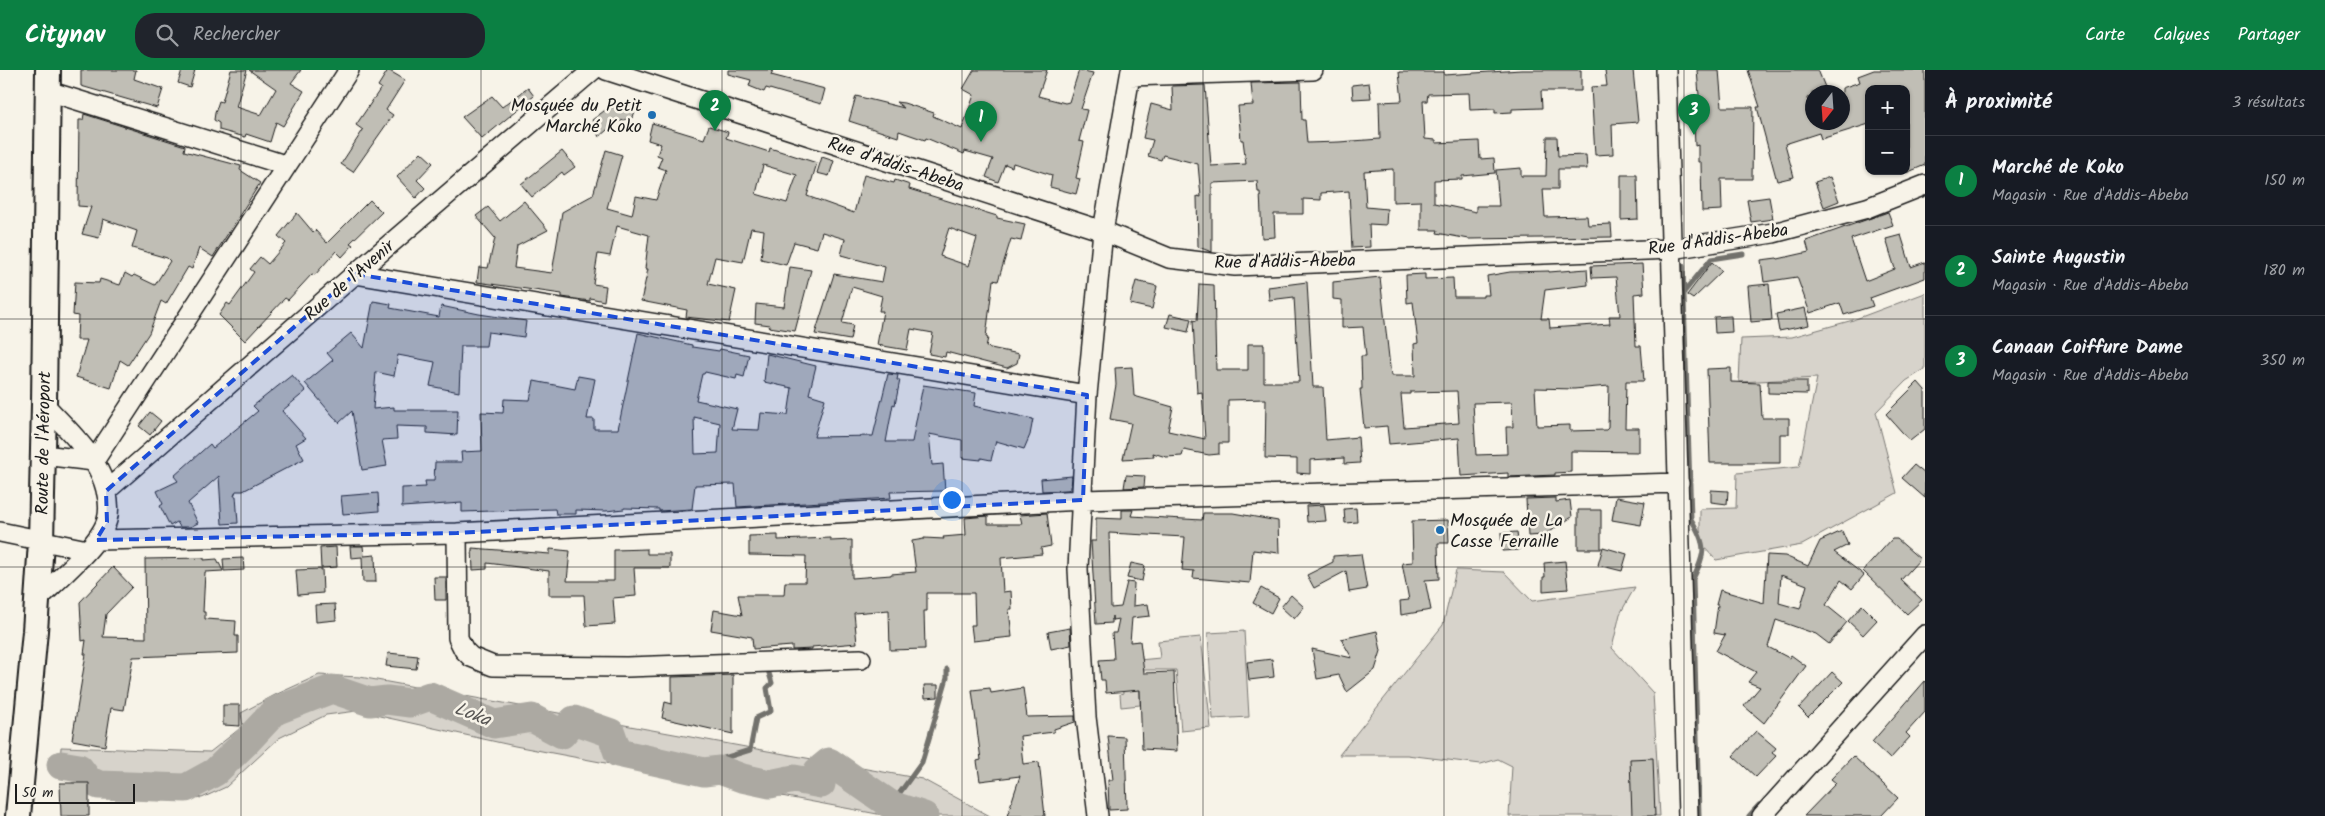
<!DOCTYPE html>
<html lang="fr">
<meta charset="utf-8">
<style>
:root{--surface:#171b24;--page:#20242c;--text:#f1f3f6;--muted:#9ea1a6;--line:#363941;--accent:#0b8043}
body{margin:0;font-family:Kalam,sans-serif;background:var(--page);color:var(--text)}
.controls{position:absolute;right:15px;top:15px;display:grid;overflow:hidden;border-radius:10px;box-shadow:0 1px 4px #0004}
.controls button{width:45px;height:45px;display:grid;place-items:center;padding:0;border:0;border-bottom:1px solid var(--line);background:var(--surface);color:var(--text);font:25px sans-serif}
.compass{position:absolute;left:1805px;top:15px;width:45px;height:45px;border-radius:50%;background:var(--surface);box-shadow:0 1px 4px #0004;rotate:197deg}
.scale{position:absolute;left:15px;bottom:12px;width:120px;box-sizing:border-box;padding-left:5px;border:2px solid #1c1c1c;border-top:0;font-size:14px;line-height:18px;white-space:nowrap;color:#1c1c1c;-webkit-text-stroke:4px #f7f3e8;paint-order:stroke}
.you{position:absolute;left:951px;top:429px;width:18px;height:18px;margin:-12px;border:4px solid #fff;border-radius:50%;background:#1a73e8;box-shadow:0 0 0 8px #1a73e833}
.badge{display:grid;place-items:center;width:32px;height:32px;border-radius:50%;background:var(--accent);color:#fff;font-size:16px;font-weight:700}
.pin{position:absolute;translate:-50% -41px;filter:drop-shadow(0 1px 2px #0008)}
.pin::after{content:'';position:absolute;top:26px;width:18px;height:15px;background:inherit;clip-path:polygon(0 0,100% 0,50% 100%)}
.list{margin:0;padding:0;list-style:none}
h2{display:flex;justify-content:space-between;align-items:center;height:65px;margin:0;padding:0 20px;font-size:21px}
h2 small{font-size:16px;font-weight:400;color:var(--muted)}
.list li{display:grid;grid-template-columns:32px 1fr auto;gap:15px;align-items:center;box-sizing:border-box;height:90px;padding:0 20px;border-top:1px solid var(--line)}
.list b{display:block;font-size:19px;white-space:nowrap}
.list p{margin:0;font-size:16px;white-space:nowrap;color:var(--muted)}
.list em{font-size:16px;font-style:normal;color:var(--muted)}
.icon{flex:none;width:28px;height:28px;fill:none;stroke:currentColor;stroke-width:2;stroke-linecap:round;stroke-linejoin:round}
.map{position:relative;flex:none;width:1925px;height:746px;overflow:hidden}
header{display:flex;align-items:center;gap:30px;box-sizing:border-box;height:70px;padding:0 25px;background:var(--accent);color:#fff}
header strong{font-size:24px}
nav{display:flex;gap:28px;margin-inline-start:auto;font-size:18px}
.search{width:350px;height:45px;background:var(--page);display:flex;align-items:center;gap:12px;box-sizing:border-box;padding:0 18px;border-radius:20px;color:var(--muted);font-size:19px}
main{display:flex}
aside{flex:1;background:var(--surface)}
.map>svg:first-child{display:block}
.green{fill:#d7d3cb;stroke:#7a7874}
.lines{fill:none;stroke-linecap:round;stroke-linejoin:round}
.stream{stroke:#72716c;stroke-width:5}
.river{stroke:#aca9a2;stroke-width:29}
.building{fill:#c0beb5;stroke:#1c1c1c;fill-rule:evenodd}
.minor-casing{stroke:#1c1c1c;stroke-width:22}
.major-casing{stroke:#1c1c1c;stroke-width:28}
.minor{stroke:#f7f3e8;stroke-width:19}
.major{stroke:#f7f3e8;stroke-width:24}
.marked{fill:#1d4ed8;fill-opacity:0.2;stroke:#1d4ed8;stroke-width:4;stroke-dasharray:10 6;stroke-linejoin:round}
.grid{fill:none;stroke:#1c1c1c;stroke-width:1;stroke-opacity:0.55}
.poi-dot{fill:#1f6fb2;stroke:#f7f3e8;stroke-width:2}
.labels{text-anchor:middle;stroke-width:5;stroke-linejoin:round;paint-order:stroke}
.poi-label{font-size:18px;fill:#1c1c1c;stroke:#f7f3e8;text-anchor:end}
.street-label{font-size:18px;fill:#1c1c1c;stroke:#f7f3e8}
.water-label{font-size:19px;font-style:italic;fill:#565452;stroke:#f7f3e8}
</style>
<header>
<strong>Citynav</strong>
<div class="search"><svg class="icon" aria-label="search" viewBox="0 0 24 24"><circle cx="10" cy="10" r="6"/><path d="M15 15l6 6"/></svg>Rechercher</div>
<nav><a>Carte</a><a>Calques</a><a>Partager</a></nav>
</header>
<main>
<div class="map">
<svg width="1925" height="746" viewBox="0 0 1925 746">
<rect width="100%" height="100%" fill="#f7f3e8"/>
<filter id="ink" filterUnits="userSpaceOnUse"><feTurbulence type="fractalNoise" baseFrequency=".02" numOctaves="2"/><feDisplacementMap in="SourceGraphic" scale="10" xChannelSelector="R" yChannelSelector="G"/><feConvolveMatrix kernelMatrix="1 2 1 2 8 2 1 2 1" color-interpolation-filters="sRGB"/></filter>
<g filter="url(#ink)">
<path class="green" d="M1925 223V299L1906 311 1876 342 1897 423 1802 475 1716 490 1700 473V439L1736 438 1737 403 1799 397 1817 308 1739 312 1741 269 1792 267 1853 250Z
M1456 500 1504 502 1532 531 1635 517 1620 544 1612 578 1653 623 1660 746H1509L1512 696 1498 689 1481 694 1407 685H1339L1443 555Z
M1244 561 1249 647 1213 649 1208 563Z
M1201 567 1211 658 1181 661 1176 600H1139L1140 635 1121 637 1120 624 1123 623 1122 610 1139 590 1160 588 1158 571Z
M319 605 360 607 922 709 990 746H888L515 676 357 641 326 645 279 668 226 717 202 728 59 708 61 677 210 682 243 656 241 643 275 625Z"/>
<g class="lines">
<path class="stream" d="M1683 196 1691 449C1707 476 1706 482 1693 509L1699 746
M1685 221 1711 189 1743 184
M720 700 721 689 750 680 756 648 771 641 767 618 772 613 768 600 771 599
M891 735 922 692 947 608V599
M1749 746 1759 735"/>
<path class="river" d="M61 695 79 698 88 710 99 715 186 718 215 702 246 672 275 641 332 619 370 632 387 630 410 633 430 626 494 654 532 648 562 664 574 650 611 663 618 683 704 702 720 700 742 708 770 714 794 709 821 714 818 701 829 692 891 735 924 746"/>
</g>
<path class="building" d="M81 0H136L134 9 163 19 157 38 81 16Z
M182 0H195L190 17 178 13Z
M231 0H247L236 37 261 45 276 19 249 0H301L291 13 304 21 283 56 276 52 270 72 246 64 245 67 219 60V53L214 50 215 43 219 31 222 32Z
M388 0 405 10 386 40 393 45 353 102 341 94 363 60 356 55 381 18 378 16Z
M728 0H773L771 5 825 19 821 34 766 18 764 22 749 16 751 10 728 4Z
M974 0H1047L1038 26 1065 33 1069 32 1079 0 1093 3 1081 39 1087 40 1079 71 1084 72 1076 108 1080 109 1076 124 1050 117 1052 105 1013 93 1012 97 1005 94 998 112 986 107 993 89 965 81 964 84 926 68 925 70 899 61 898 67 849 51 856 26 904 38 896 32 904 33 934 43 933 46 962 59 974 25 963 19Z
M1521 0H1581V21H1541L1542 38 1512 39V42L1495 43V39L1470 40 1469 23 1428 24 1427 31H1423L1425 69 1436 70V73L1479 71 1480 89 1494 88 1495 103 1462 106V109L1434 110V133L1476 142V136H1499L1496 100 1521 98V106H1546L1547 67H1557L1558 86 1586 85 1587 99H1558V119H1543L1545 147 1587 146 1588 155 1611 154 1612 167 1469 169 1437 163 1438 160H1421V131L1393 132V99L1364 101 1366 137 1387 139 1386 155 1369 154 1370 177 1352 178 1349 121 1321 123V130L1303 129V144H1274L1275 167 1262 168 1260 122H1258L1257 111 1212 113V182L1198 177 1197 126 1201 127 1198 94 1163 85 1161 90 1148 86 1153 70 1143 68 1151 34 1173 40 1172 16 1205 15 1211 96 1246 94 1243 70H1241L1238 36 1253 35 1251 13 1301 12 1302 50H1305L1307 73 1339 72 1380 69 1379 32 1402 31 1399 2H1444V5Z
M1605 0H1633L1638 52 1612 54 1613 84 1595 85 1591 17 1607 16Z
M1697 0H1719L1722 37H1753L1752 109H1721L1722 140 1702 141 1701 92H1698V75L1695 76 1694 50H1701Z
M1748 0H1818L1827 22H1812V27L1808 28 1812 52H1842V18L1860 12 1858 6 1874 0H1925V95L1906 103V19H1869V54L1821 69 1819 63 1785 74 1794 107 1777 111 1757 37H1760Z
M1369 13 1371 28 1353 29 1352 15Z
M528 18 534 26 482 69 462 47 492 26 502 37Z
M628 35 636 38 633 47 615 53 599 67 592 50 608 38Z
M84 44 185 76 184 81 241 96 240 100 260 113 213 187 199 178 192 199 188 197 166 234 161 231 149 263 128 295 120 290 111 318 76 307 87 270H77L78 246 73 245 75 212 99 213 100 209 120 215 125 203 132 207 134 205 155 215 170 191 167 188 132 178 137 161 103 149 99 168 82 164 91 137 78 136 79 50H83Z
M652 53 704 69 709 56 728 62 726 68 769 82 770 78 817 93 807 126 854 143 864 105 894 113 895 110 910 115 909 119 997 146V148L1025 154 1021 171 1011 169 998 211 993 210 986 267 988 268 986 277 1019 284 1017 293 1007 298 946 282 945 287 929 284 933 263 911 259 907 280 877 275 883 241H879L882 226 852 217 842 253 853 255 850 270 815 264 834 204 882 212 885 197 841 185 845 169 822 162 817 178 794 172 786 195 761 189 764 160 751 158 743 192 715 187 708 214 736 220 729 252 686 247 687 240 641 231 648 199H645L649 165 617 156 610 186 598 184 593 214 606 216 604 231 590 228V231L562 227V224L477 212 479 197 488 198 495 168 476 146 488 137 500 151 524 131 548 160 517 176 514 198 552 203 562 142 593 125 606 80 622 85 607 138 632 145 636 126 656 130 666 100 658 97 662 87 657 85 661 74 648 70ZM763 95 797 105 787 133 756 124ZM949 158 977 168 969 196 940 186Z
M562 81 575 97 564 105 562 102 532 127 521 114Z
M421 82 433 93 417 110 425 118 416 128 397 107Z
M822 87 834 91 829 106 817 103Z
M1621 105H1637L1638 149 1621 150Z
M1830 107 1839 131 1824 137 1815 112Z
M1769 127 1773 149 1751 152 1747 130Z
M370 130 382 142 350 173 353 175 342 187 336 181 315 205 312 204 288 230 285 228 245 271 219 245 227 233 230 235 254 202 250 199 260 187 268 194 286 173 278 166 297 143 313 162 315 160 327 173Z
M1888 142 1893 155 1851 169 1865 211 1895 199 1886 169 1901 165 1911 197 1925 192V208L1870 228 1873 236 1844 245 1840 233 1810 243 1797 207 1764 212 1761 190 1777 188 1778 189 1809 182 1806 171Z
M1712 192 1722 201 1693 229 1687 225Z
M1642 194 1644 223 1634 224 1636 276H1641L1644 311H1626L1625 358H1639V382L1571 381V402L1555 403V405L1508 407V403L1461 406 1459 368 1389 374 1387 356 1364 358 1360 319H1362L1361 286H1366L1363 257 1342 258V230L1333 229V212L1380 207 1391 306H1415L1414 274 1418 273 1413 232 1407 233 1406 205 1425 204V209L1453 208 1454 227H1483V225H1489L1487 206 1510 202 1549 201V202L1587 199 1588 215 1545 220 1541 249H1549L1550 258 1610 254 1609 246H1620L1616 207 1592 208 1591 196ZM1609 316 1608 358 1606 360 1570 361V355L1537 356 1535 318 1574 319ZM1457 321 1459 353 1404 357 1401 324H1410V322ZM1512 332 1513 357H1506L1507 384 1476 385 1473 333Z
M790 197 811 200 795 261 769 257 770 255 755 253 756 234 784 237Z
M1136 211 1157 216 1152 239 1130 234Z
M1307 212 1313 317H1323L1326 370 1358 367 1360 393 1344 394V388L1310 390V404L1297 403V389L1265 388 1266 329 1228 330V373H1219V384L1209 385 1184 380 1182 386 1166 387 1153 383 1154 387 1123 389 1131 353 1110 349 1116 315 1115 298 1132 297 1134 326 1173 337 1168 361 1205 369 1202 322 1197 323 1193 250 1197 251 1199 214 1214 215 1216 300H1248V274H1264V312H1299L1294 227 1269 230 1268 217Z
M1769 214 1772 250 1751 252 1748 216Z
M373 231 391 234 390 238 439 247 441 236 479 244 526 251 524 267 488 262 486 276H461L459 322 430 316 435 292 398 285 394 306 376 302 373 339 394 337V340H458L457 365 427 363V357L396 356 397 369 382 370 387 396 362 400 352 341 339 353 305 313 333 290 327 283 351 263 364 278Z
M1805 238 1809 255 1779 261 1776 244Z
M1170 244 1191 249 1188 262 1166 257Z
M1731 246 1732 262 1715 263 1714 247Z
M638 263 692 275V277L719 281 720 279 749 285 744 307 737 305 736 309 705 302 704 304H702L696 330 737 339 732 359 759 360 761 343 788 345 792 318 764 312 767 284 816 296 809 324 825 329 814 367 873 366 888 304 898 305 897 310H900L895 335 893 334 886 372H912L923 315 976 323 974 336 1033 349 1030 365 1024 379 996 371 991 390 981 388V390L962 388V370L929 364 932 395 943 394 945 421 890 422 891 428 737 437 735 414 695 415 692 439 659 441V439L624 438V439L606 441 576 440V444H556L555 439 462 442V433L402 437V418L426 417 425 411H434L435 392H462L461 382 482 381 481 342 503 343 504 329 530 330 534 311 575 319 578 306 595 309 587 349H594V359H618ZM694 347 720 353 718 383 695 384Z
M1731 298V312L1760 313 1762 348H1789V364H1780V393H1710L1707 299Z
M292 305 306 321 282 341 306 368 296 374 304 389 243 421H236L234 426H236L238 453 222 454 219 406 188 433 198 453 190 457H180L177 452 170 456 160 436 163 434 157 421 178 411 174 406 210 374 213 378 258 341 253 336Z
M1768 311H1807V324L1768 323Z
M1918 312 1925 320V359L1910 371 1886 344Z
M150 342 161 351 150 365 139 356Z
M1914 395 1925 404V428L1902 408Z
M1126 405 1145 406 1144 417 1124 418Z
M1072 406 1071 418 1068 420 1042 421 1041 409Z
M1711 420 1728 421 1727 434 1711 432Z
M378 423 379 441 343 444 341 426Z
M1616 427 1645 432 1641 455 1612 450Z
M1556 428V432L1570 430 1572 447 1544 465 1528 466 1526 429Z
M1324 435 1326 451 1307 452 1306 436Z
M1356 438 1357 452 1345 453 1344 439Z
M1122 440H1133L1131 446 1202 450 1203 443H1233L1278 451 1279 483 1253 480 1250 513 1193 508 1194 501 1182 500 1185 467 1109 463 1111 538 1121 537 1127 512 1134 513 1133 536 1148 534 1150 546 1132 548 1130 572 1140 571 1144 603 1174 602 1177 681 1142 679 1140 620 1106 623 1105 610H1101L1099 590 1114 589 1112 563H1116L1119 549 1112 550V546V553L1096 554 1091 471H1096V448L1122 449Z
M1578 440H1601V479H1578Z
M1047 443 1051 476 1041 478 1042 484 1001 488 1003 522 1011 521 1012 539H1009L1012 567 973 571 971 555H975L974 523H927V541H924L925 579 890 580 889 540 854 543 857 573 812 577V579L792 580V576L753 579 752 567 711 560 714 540 742 545 738 525H784L785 512H805L806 486 749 485V466L778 465V470L831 468V471L852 470V508L891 505V504L916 502 912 471 924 469V468L944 469 943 467 966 465 965 448 988 446V454H1022L1020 445Z
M1448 450 1449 473H1438L1439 509 1425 510 1431 540 1401 545 1400 531 1409 530 1402 493 1413 492 1412 451Z
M1842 461 1848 475 1834 482 1864 505 1852 519 1841 510 1826 535 1847 552 1829 574 1816 564 1776 550 1768 577 1789 588 1791 585 1806 596 1764 653 1744 636 1760 617 1748 612 1756 602 1716 581 1725 565 1714 563 1718 535H1716L1720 520 1764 533 1767 485 1785 486 1808 496 1820 471ZM1781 505 1807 515 1800 539 1779 533Z
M1517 462 1519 480 1502 481 1501 463Z
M1892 469H1897L1920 489 1901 510 1922 530 1907 544 1863 501Z
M350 476H363L364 486 375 485 376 512H363L362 487 351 488Z
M336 477 337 497 321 498 320 478Z
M1603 477 1627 484 1622 501 1598 495Z
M472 478 550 484V479L570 481 567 511H614V480L647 479V484H670V498H634L636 526 613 528 615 554 586 556 584 525H549V501L487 493V499L473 500Z
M1361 484 1367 519 1349 522 1346 501 1314 518 1307 505 1333 492V486Z
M204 488V490L217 489 223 501 205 502 203 542H205V549L236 551 235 566H238V583L133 587 124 640 111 638 105 676 72 670 86 584H84L86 570 82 571 80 532 113 497 132 517 106 544 103 567 146 568 145 489Z
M243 488 244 500 224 501 223 489Z
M1565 491 1568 519 1543 521V507H1545L1544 493Z
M1131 493 1145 496 1142 511 1127 508Z
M322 499 323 523 298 525 296 500Z
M434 507H446V530H435Z
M1261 518 1279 528 1271 543 1253 533Z
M1291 525 1304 537 1294 549 1281 537Z
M335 534 336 550 316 552 315 535Z
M1862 535 1877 550 1863 565 1848 551Z
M1070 558 1071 575 1051 579 1048 562Z
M1377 561 1381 581 1375 600 1347 622 1339 605 1317 609 1312 579 1352 588 1341 569Z
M388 583 418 586 416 599 386 596Z
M1272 589 1274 607 1249 610 1247 592Z
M1832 602 1843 612 1808 647 1799 638Z
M733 605V664L662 648 665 632 672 634V607Z
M1925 611V642L1906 663 1910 667 1890 689 1872 672Z
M924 615H938V627L925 628Z
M990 618 991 623 1023 618 1027 647 1075 646V652L1054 659V662L1020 666 1023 694 1039 692 1045 746H1007L1020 706 980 711 977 691 981 690 972 620Z
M223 635H240V656L223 655Z
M1756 661 1776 678 1772 683 1776 686 1756 707 1733 686Z
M1108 666 1125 667 1127 739 1109 740 1108 710H1113Z
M1853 686 1898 728 1881 746H1804L1836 713 1831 709Z
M1653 688 1655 746H1632L1630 689Z
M60 713H89V746H61Z"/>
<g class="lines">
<defs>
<path id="minor" d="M606 0 1103 161 1169 188 1235 196 1672 179 1773 163 1867 138 1925 115
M1666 0 1688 746
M1130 6 1313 0
M48 21 285 95
M355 204 1087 325
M43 385 94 391 349 0
M106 421 355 204 593 0
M0 462 87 480
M457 463 458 568 464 580 471 587 493 596 627 597 861 589
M96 470 457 463 1083 430 1679 413
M37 530C55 512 100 475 107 450 112 432 104 408 94 392 82 372 60 352 44 334
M1098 746 1086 647 1078 499 1087 325 1103 161 1131 0
M1762 746 1925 565"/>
<path id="major" d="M18 746 35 561 41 472 44 334 48 0"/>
</defs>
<use href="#minor" class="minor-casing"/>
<use href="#major" class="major-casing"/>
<use href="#minor" class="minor"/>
<use href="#major" class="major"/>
</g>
</g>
<path class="marked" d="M355 204 1087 325 1083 430 457 463 96 470 107 452 106 421Z"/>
<path class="grid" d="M241 0V746M481 0V746M722 0V746M962 0V746M1203 0V746M1444 0V746M1684 0V746M0 249H1925M0 497H1925"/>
<g class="poi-dot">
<circle cx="652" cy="45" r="5"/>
<circle cx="1440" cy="460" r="5"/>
</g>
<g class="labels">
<g class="poi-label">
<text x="642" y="41">Mosquée du Petit<tspan x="642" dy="21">Marché Koko</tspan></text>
<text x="1450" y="456" text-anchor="start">Mosquée de La<tspan x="1450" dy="21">Casse Ferraille</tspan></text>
</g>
<g class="street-label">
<text transform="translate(896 94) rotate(18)" y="6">Rue d'Addis-Abeba</text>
<text transform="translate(1718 169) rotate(-8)" y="6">Rue d'Addis-Abeba</text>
<text transform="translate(1285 191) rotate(-1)" y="6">Rue d'Addis-Abeba</text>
<text transform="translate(349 210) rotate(-41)" y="6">Rue de l'Avenir</text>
<text transform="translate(43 373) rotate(-89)" y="6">Route de l'Aéroport</text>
</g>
<g class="water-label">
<text transform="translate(473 643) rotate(21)" y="7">Loka</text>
</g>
</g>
</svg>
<div class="controls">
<button>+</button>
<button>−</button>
</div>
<svg class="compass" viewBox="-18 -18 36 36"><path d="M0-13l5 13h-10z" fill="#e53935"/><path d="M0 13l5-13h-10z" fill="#9ea1a6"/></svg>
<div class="scale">50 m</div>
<div class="you"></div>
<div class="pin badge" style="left:981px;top:72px">1</div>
<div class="pin badge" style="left:715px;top:61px">2</div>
<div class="pin badge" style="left:1694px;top:65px">3</div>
</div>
<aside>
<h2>À proximité<small>3 résultats</small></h2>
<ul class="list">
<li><span class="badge">1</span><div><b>Marché de Koko</b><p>Magasin · Rue d'Addis-Abeba</p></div><em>150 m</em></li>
<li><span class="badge">2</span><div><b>Sainte Augustin</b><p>Magasin · Rue d'Addis-Abeba</p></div><em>180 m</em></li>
<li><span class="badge">3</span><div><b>Canaan Coiffure Dame</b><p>Magasin · Rue d'Addis-Abeba</p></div><em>350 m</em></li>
</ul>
</aside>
</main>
